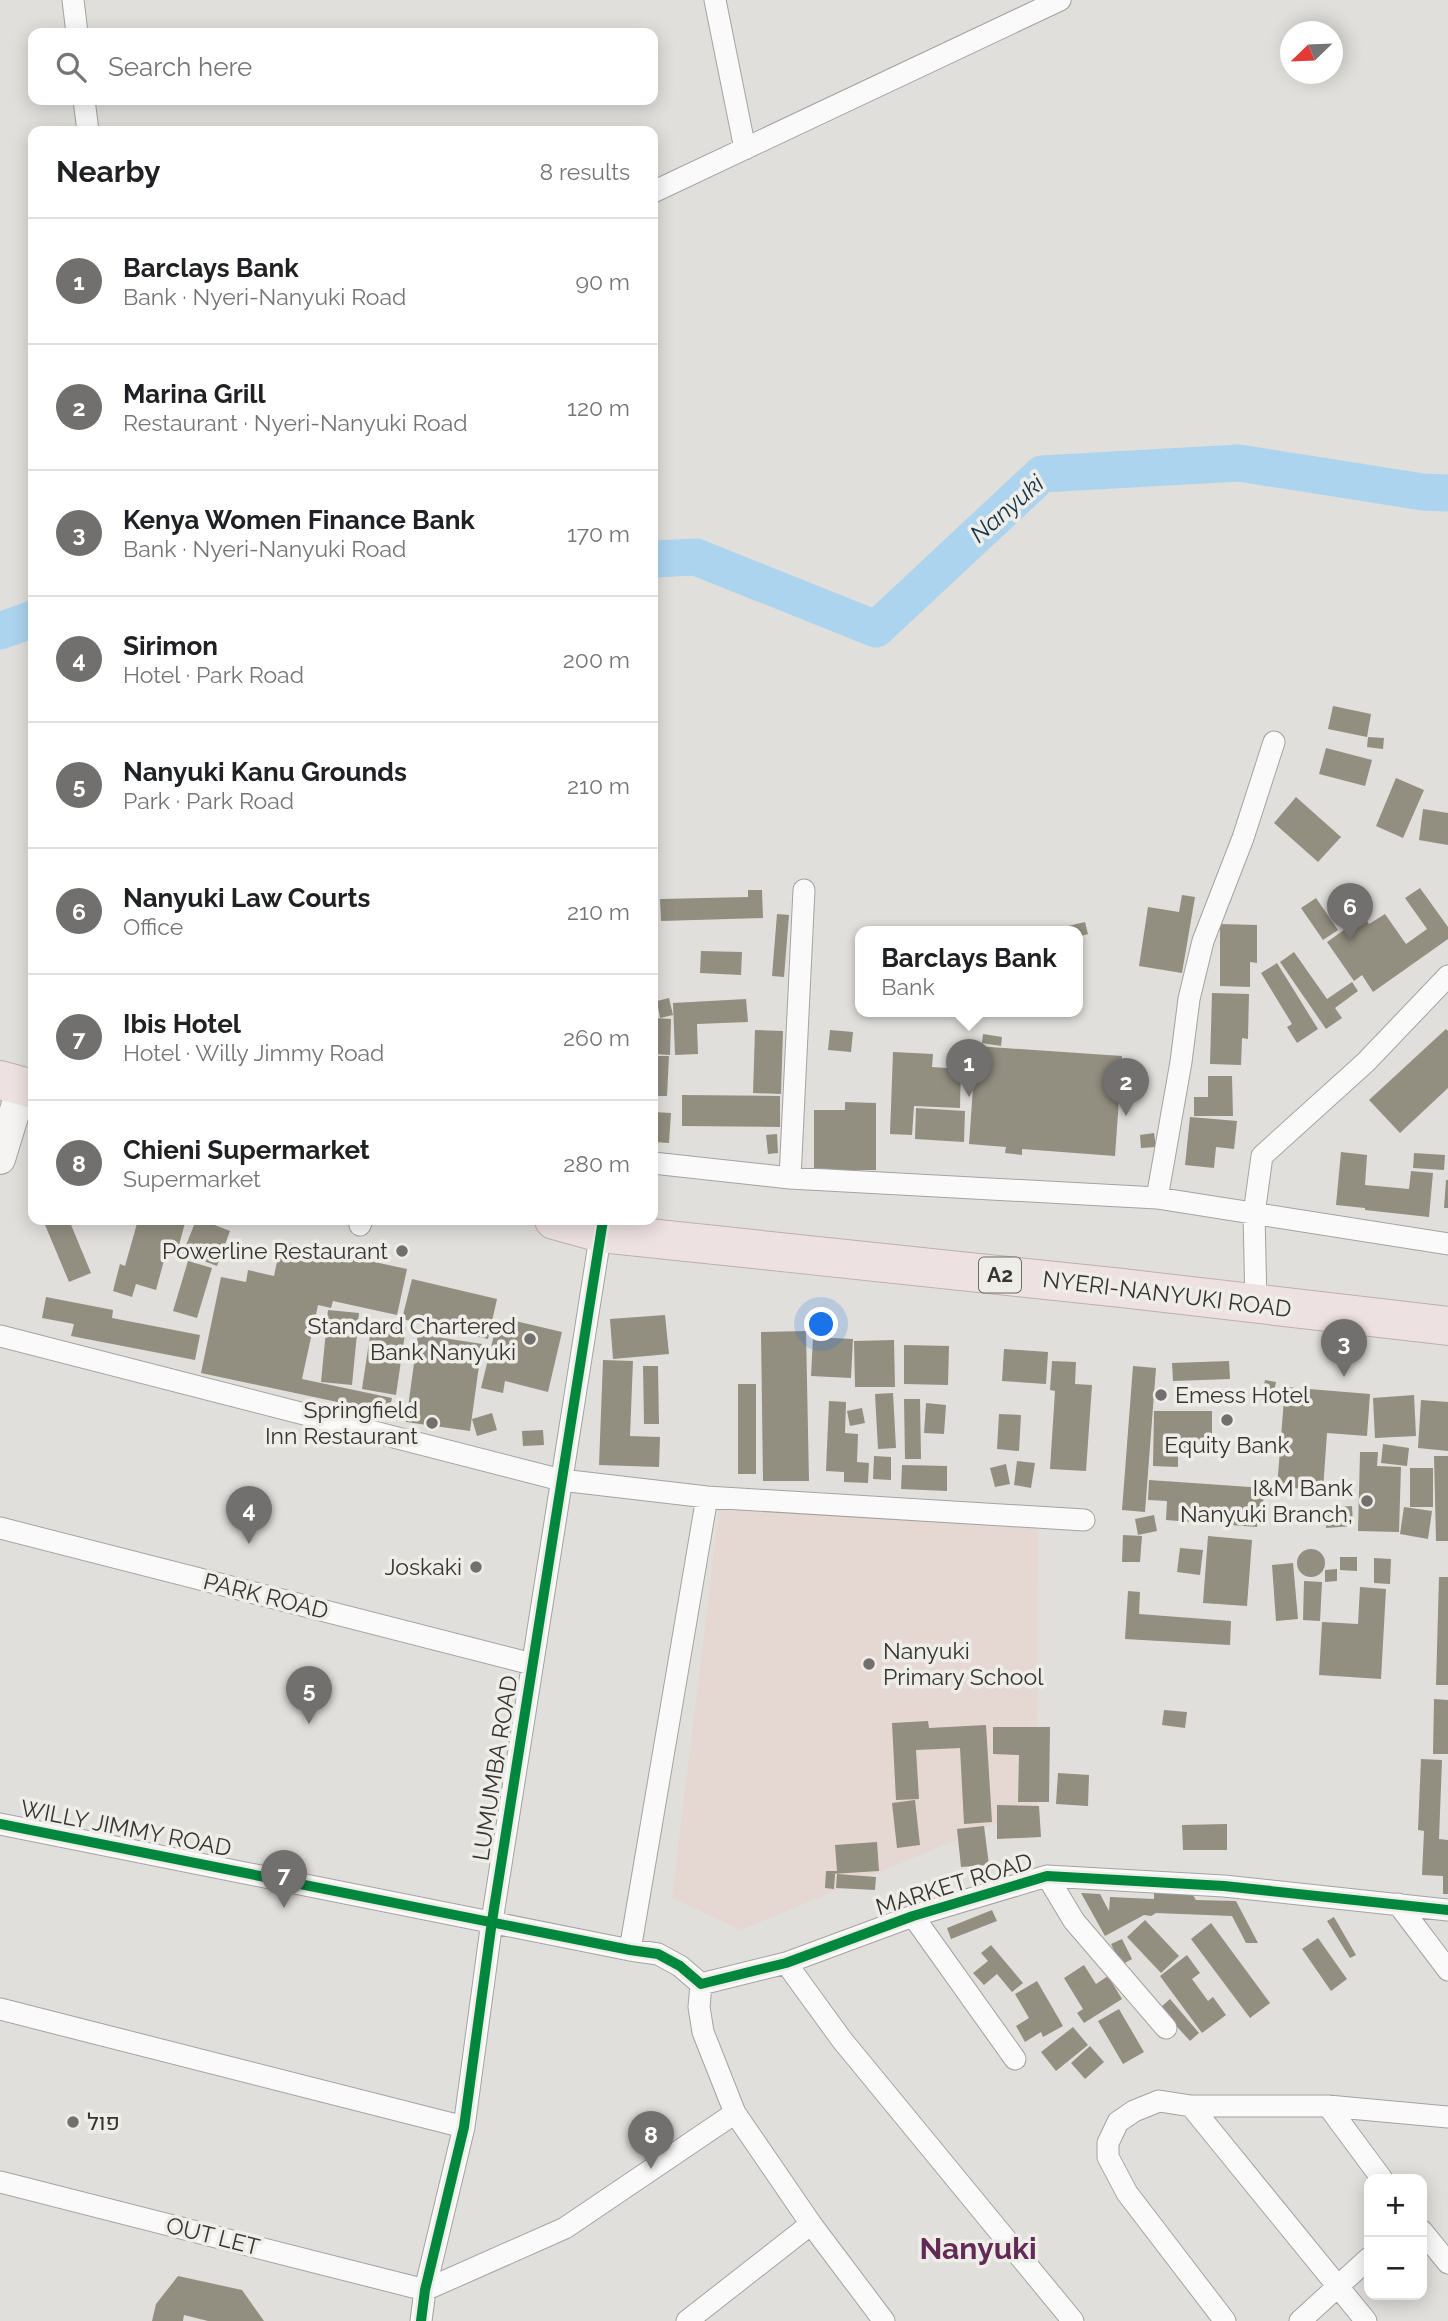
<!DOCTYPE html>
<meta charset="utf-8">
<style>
:root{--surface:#fff;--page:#f2f2f2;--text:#202124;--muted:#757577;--line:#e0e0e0;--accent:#71706e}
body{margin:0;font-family:Raleway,Heebo,sans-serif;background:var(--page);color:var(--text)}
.controls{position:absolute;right:21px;bottom:21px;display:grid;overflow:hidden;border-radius:14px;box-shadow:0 4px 18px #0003}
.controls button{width:63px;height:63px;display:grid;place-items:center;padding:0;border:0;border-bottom:2px solid var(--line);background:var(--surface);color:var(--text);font:35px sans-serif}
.compass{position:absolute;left:1280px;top:21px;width:63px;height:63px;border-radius:50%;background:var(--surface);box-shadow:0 4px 18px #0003;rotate:247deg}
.you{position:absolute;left:822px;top:1325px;width:24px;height:24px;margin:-18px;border:5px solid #fff;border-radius:50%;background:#1a73e8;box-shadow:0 0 0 10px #1a73e833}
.badge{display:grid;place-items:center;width:46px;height:46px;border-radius:50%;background:var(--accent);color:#fff;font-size:23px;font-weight:700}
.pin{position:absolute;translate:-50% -58px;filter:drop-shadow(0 2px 4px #0008)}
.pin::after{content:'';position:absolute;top:37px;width:24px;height:21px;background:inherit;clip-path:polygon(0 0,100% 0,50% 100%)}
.popup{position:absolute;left:855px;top:926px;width:228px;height:91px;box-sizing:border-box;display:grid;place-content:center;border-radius:14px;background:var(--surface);filter:drop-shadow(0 2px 5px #0005);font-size:23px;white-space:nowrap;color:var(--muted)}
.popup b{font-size:26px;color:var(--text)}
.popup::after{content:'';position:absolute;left:50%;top:100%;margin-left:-14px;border:14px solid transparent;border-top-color:var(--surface)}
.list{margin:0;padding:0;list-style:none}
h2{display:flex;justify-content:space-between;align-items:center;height:91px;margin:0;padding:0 28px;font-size:30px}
h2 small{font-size:23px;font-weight:400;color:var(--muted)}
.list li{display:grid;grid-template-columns:46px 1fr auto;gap:21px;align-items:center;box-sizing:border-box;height:126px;padding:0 28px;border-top:2px solid var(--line)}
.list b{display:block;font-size:26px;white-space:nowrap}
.list p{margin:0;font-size:23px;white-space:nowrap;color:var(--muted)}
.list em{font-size:23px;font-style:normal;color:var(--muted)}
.icon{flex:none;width:38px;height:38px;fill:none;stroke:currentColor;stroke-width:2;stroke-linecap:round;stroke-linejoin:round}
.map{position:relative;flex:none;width:1448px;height:2321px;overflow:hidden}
.search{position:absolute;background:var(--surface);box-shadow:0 4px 18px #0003;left:28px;top:28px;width:630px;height:77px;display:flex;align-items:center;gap:18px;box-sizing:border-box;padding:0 24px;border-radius:14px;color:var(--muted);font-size:26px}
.panel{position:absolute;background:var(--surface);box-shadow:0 4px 18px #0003;left:28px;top:126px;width:630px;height:1099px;border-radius:14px}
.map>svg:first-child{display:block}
.education{fill:#e5d7d1}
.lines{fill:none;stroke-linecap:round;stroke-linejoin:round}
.river{stroke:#acd4ef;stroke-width:37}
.building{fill:#928e80}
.street-casing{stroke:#a4a3a0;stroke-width:23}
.secondary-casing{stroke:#a4a3a0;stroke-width:32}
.highway-casing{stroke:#bdafaf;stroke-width:40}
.street{stroke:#fafafa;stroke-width:21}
.secondary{stroke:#f6f3f3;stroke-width:30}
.highway{stroke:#eee1e2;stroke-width:38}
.cycleway-casing{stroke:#efede7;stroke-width:15}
.cycleway{stroke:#00873e;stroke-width:10}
.poi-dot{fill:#71706e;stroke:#efede7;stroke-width:2.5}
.labels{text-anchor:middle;stroke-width:7;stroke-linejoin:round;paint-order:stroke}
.shield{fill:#efede7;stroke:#6d6c69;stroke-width:2}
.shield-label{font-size:21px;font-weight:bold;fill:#353533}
.poi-label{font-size:23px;fill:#353533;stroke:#efede7;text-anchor:end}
.street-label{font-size:23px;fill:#353533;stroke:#efede7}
.water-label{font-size:24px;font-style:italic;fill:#15354a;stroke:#efede7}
.district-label{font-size:30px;font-weight:bold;fill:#622a56;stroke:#efede7}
</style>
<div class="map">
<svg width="1448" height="2321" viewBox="0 0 1448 2321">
<rect width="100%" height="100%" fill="#e0dfdb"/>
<path class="education" d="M720 1502 1038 1523 1037 1806 741 1930 672 1898Z"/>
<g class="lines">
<path class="river" d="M653 559 696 557 876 629 1042 474 1239 463 1423 492 1448 493
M0 631 33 619"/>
</g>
<path class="building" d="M1333 706 1371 714 1367 737 1328 729Z
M1368 737 1384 738 1383 749 1367 747Z
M1326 748 1372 760 1365 786 1319 774Z
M1396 778 1424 790 1403 838 1376 826Z
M1296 797 1341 837 1318 862 1274 823Z
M1423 809 1448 813V845L1419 840Z
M1420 888 1448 927V939L1373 992 1362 975 1354 981 1327 942 1364 916 1369 924 1385 914 1406 944 1427 929 1405 898Z
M748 890H762L763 918 661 921 660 899 748 897Z
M1182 895 1195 897 1182 973 1139 966 1148 907 1179 912Z
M1316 898 1338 930 1323 940 1301 908Z
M1364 898 1370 907 1354 917 1348 908Z
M777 914 789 915 784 977 772 976Z
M1085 922 1088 934 1078 937V931H1069L1068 926Z
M1220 924 1257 925V963L1250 962V987L1220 986Z
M701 951 742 952 741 975 700 973Z
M1294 952 1327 999 1352 982 1358 991 1335 1008 1342 1018 1326 1029 1280 962Z
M1277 963 1318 1029 1297 1043 1287 1027 1292 1024 1261 973Z
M1212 993 1249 994 1248 1039 1242 1038 1241 1065 1210 1064Z
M669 998 673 1015 660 1018 657 1001Z
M746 999 748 1022 697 1024 698 1054 675 1055 673 1003Z
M655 1018 671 1019 670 1055 654 1054Z
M1446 1029 1448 1031V1088L1400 1133 1369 1100Z
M755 1030 783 1031 781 1094 753 1093Z
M830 1030 853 1032 851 1052 828 1050Z
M983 1034 1002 1037 1001 1046 982 1043Z
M976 1046 1122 1056 1115 1156 1022 1149V1155L1005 1153 1006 1147 969 1144Z
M893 1052 933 1054 932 1067 961 1069 960 1108 914 1106 912 1135 890 1134Z
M655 1056H669L667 1096H654Z
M1208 1076H1232L1233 1116H1194V1097H1208Z
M682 1095 780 1096V1127L682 1126Z
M845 1102 876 1103V1170H814V1110H845Z
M916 1108 965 1111 964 1142 915 1139Z
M653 1112 671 1113 669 1143 653 1142Z
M1190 1117 1237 1121 1234 1149 1216 1147 1214 1168 1185 1165Z
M1154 1133 1156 1147 1141 1148 1140 1135Z
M777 1134 778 1153 768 1154 766 1135Z
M1341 1152 1367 1155 1365 1185 1409 1189 1411 1171 1433 1173 1429 1217 1365 1210V1208L1336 1205Z
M1414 1153 1445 1155 1444 1170 1413 1168Z
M1446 1180H1448V1208H1444Z
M43 1220H69L91 1273 69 1282Z
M138 1220H174L185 1223 179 1245 169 1242 156 1290 136 1284 132 1297 113 1291 120 1264 125 1266Z
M196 1220H202L230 1231 217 1266 183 1253Z
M281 1242 407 1269 397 1315 333 1301 331 1308 318 1305 302 1379 392 1398 389 1413 201 1373 221 1277 246 1282 248 1270 274 1276Z
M188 1261 212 1268 197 1318 173 1311Z
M412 1279 497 1299 488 1339 402 1319Z
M46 1297 113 1310 112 1318 200 1335 195 1360 71 1336 74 1324 42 1318Z
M328 1310 359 1313 352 1385 321 1382Z
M665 1315 669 1354 613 1359 610 1319Z
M511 1320 562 1332 548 1392 505 1381 503 1393 481 1388 496 1327 508 1330Z
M372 1322 406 1327 396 1395 362 1389Z
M806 1331 809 1481H763L761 1332Z
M418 1334 482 1344 470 1431 406 1422Z
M813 1337 853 1339 851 1378 811 1376Z
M894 1340 895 1387H855L854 1341Z
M904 1345 949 1346 948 1385 904 1384Z
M1004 1349 1048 1352 1046 1384 1002 1381Z
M603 1360 633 1361 630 1436 660 1437 659 1467 599 1465Z
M1052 1361 1076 1362 1075 1384 1092 1385 1086 1471 1050 1469 1055 1391 1050 1390Z
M1229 1361 1230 1379 1173 1381 1172 1363Z
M643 1366H658L659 1424H644Z
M1133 1366 1156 1368 1145 1512 1122 1510Z
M1265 1380 1276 1382 1272 1402 1261 1400Z
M738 1384H756V1474H738Z
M1285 1387 1370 1394 1367 1436 1327 1433 1323 1490 1277 1487Z
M893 1393 896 1448 878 1449 875 1394Z
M1414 1395 1416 1436 1375 1438 1373 1398Z
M904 1399H920L921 1459H905Z
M1421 1400 1448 1402V1451L1418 1448Z
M829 1401 846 1402 845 1433 858 1434 857 1462 869 1463 868 1483 844 1482V1472L826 1471Z
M926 1403 946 1405 944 1434 924 1433Z
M862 1408 865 1423 850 1426 847 1411Z
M1154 1411H1212V1451H1178V1467L1153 1466Z
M492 1413 497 1430 477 1436 472 1419Z
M999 1414 1021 1415 1019 1451 997 1449Z
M543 1430 544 1445 523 1446 522 1431Z
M1383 1444 1409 1448 1407 1466 1381 1463Z
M1360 1452H1378L1377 1466 1401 1467 1399 1532 1358 1531Z
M874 1456 891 1457V1480L873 1479Z
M1434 1456H1448V1541H1436Z
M1017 1461 1035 1463 1031 1488 1014 1485Z
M1006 1464 1010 1484 995 1487 990 1468Z
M902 1465 947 1466V1491L901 1489Z
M1410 1468H1433V1507H1410Z
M1149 1480 1264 1488 1263 1507 1259 1506 1257 1527 1166 1520 1167 1501 1148 1500Z
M1352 1506 1353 1526 1326 1528 1325 1508Z
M1404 1507 1432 1511 1428 1539 1400 1534Z
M1281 1509 1311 1510 1310 1524 1280 1522Z
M1154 1515 1157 1531 1138 1535 1135 1519Z
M1123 1535 1142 1536 1140 1562H1122Z
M1208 1536 1252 1540 1247 1606 1203 1603Z
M1180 1548 1203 1550 1200 1575 1177 1572Z
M1297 1563a14 14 0 1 1 28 0a14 14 0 1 1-28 0Z
M1340 1557H1357V1571L1340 1570Z
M1374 1558 1391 1559 1390 1584 1374 1583Z
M1293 1563 1298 1619 1276 1621 1272 1565Z
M1337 1569V1581L1325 1582V1570Z
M1439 1577H1448V1685H1436Z
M1304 1581 1322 1582 1320 1621 1303 1620Z
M1360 1587 1386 1589 1381 1679 1319 1675 1322 1622 1358 1624Z
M1128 1591 1140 1592 1139 1614 1231 1621 1230 1645 1125 1639Z
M1434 1699 1448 1700V1754H1433Z
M1164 1710 1187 1712 1185 1728 1162 1725Z
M928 1721 929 1728 986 1725 992 1822 964 1824 960 1748 916 1750 919 1799 896 1800 892 1723Z
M993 1727H1050L1049 1802H1018L1019 1755 993 1754Z
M1421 1759 1442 1760 1439 1839 1448 1840V1894H1443V1876L1422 1875 1424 1831 1418 1830Z
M1058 1773 1089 1775 1088 1806 1056 1804Z
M915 1800 920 1845 897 1848 892 1803Z
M997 1805 1039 1806 1041 1837 997 1839Z
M1227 1824V1850H1183L1182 1825Z
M984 1826 989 1865 961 1867 957 1829Z
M877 1842 879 1871 831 1874H835L834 1889 825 1888 826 1871H837L835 1845Z
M837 1874 876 1877 875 1890 836 1888Z
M1154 1890 1191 1892 1196 1900 1236 1901 1258 1943H1246L1232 1916 1156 1913 1151 1916 1144 1915 1105 1936 1081 1893 1100 1894 1109 1911 1110 1897 1154 1899Z
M992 1910 997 1921 951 1939 947 1928Z
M1334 1917 1356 1955 1350 1958 1327 1921Z
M1145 1920 1179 1956 1161 1973 1127 1937Z
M1211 1923 1270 2003 1250 2018 1191 1939Z
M1318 1938 1347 1979 1331 1991 1302 1949Z
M1122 1939 1132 1959 1121 1965 1111 1944Z
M991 1945 1023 1983 1012 1992 997 1974 984 1985 973 1973 988 1961 981 1953Z
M1187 1955 1200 1973 1192 1979 1208 2001 1213 1997 1226 2015 1202 2033 1160 1976Z
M1084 1965 1096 1984 1108 1976 1122 1999 1084 2023 1077 2013 1083 2009 1064 1978Z
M1037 1981 1063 2026 1043 2037 1041 2032 1025 2042 1016 2026 1029 2018 1015 1994Z
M1170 1999 1199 2033 1190 2041 1160 2008Z
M1119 2009 1144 2052 1123 2064 1098 2021Z
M1073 2027 1088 2045 1056 2071 1041 2052Z
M1090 2046 1104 2062 1085 2079 1071 2063Z
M178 2276 242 2290 264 2321H208L184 2315 183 2321H152L156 2304Z"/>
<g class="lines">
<defs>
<path id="street" d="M73 0 77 33
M715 0 745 149
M84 100 88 131
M653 192 1060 0
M653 1163 790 1178 1157 1198 1448 1244
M790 1178 804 890
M1157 1198 1181 1062 1189 999 1203 941 1243 838 1274 742
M360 1225 362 1220
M1256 1304 1254 1214 1262 1156 1366 1062 1448 976
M0 1336 561 1480 707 1497 1084 1520
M0 1528 532 1664
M0 1824 630 1950 658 1954 680 1966 701 1984 786 1963 913 1916 1047 1876 1224 1886 1448 1910
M1047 1876 1074 1921 1166 2028
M1398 1904 1448 1970
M913 1916 1015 2059
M630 1950 707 1497
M786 1963 842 2040 1073 2321
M701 1984 699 2007 703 2032 735 2113 811 2224 884 2321
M0 2009 464 2127
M1191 2106 1366 2321
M1328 2106 1382 2179
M0 2182 425 2290 565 2228 735 2113
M1422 2231 1448 2263
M421 2321 425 2290 464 2127 492 1921 602 1225
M687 2321 811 2224
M1225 2321 1127 2193 1108 2157V2143L1118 2122 1134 2111 1159 2101 1191 2106H1328L1448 2117
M1300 2321 1369 2258"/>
<path id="secondary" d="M0 1159 22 1087"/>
<path id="highway" d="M0 1080 33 1089
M554 1220 601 1233 1122 1288 1448 1326"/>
</defs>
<use href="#street" class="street-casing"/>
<use href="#secondary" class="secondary-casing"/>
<use href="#highway" class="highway-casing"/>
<use href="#street" class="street"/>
<use href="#secondary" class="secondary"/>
<use href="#highway" class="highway"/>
<defs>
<path id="cycleway" d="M0 1824 630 1950 658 1954 680 1966 701 1984 786 1963 913 1916 1047 1876 1224 1886 1448 1910
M421 2321 425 2290 464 2127 492 1921 603 1220"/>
</defs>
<use href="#cycleway" class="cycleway-casing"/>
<use href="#cycleway" class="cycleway"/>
</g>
<g class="poi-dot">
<circle cx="402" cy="1251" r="7"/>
<circle cx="530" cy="1339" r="7"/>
<circle cx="1161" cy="1395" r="7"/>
<circle cx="1227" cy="1420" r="7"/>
<circle cx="432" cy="1423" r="7"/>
<circle cx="1367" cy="1501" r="7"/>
<circle cx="476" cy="1567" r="7"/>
<circle cx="869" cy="1664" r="7"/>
<circle cx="73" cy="2122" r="7"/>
</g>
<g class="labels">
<rect class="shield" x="979" y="1257.5" width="42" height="35" rx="5"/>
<g class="shield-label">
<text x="1000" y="1282">A2</text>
</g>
<g class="poi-label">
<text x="388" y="1259">Powerline Restaurant</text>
<text x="516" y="1334">Standard Chartered<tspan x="516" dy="26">Bank Nanyuki</tspan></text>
<text x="1175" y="1403" text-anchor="start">Emess Hotel</text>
<text x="418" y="1418">Springfield<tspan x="418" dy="26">Inn Restaurant</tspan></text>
<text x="1227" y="1453" text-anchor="middle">Equity Bank</text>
<text x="1353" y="1496">I&amp;M Bank<tspan x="1353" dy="26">Nanyuki Branch,</tspan></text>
<text x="462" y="1575">Joskaki</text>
<text x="883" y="1659" text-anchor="start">Nanyuki<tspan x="883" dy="26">Primary School</tspan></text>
<text x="87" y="2130" text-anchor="start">פול</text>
</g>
<g class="street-label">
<text transform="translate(1167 1294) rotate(7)" y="8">NYERI-NANYUKI ROAD</text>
<text transform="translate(266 1596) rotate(14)" y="8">PARK ROAD</text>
<text transform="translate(495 1768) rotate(-81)" y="8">LUMUMBA ROAD</text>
<text transform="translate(126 1828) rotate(11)" y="8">WILLY JIMMY ROAD</text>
<text transform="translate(954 1884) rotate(-17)" y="8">MARKET ROAD</text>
<text transform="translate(213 2236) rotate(14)" y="8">OUT LET</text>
</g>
<g class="water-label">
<text transform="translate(1007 509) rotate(-41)" y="8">Nanyuki</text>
</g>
<g class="district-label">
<text x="978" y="2259">Nanyuki</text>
</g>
</g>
</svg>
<div class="controls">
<button>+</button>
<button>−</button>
</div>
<svg class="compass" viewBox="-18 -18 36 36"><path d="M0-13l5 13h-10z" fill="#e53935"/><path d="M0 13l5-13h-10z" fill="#757577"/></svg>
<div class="you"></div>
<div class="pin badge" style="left:969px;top:1097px">1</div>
<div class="popup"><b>Barclays Bank</b>Bank</div>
<div class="pin badge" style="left:1126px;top:1116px">2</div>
<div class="pin badge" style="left:1344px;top:1377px">3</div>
<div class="pin badge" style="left:249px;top:1544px">4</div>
<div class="pin badge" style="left:309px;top:1724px">5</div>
<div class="pin badge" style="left:1350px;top:941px">6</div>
<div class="pin badge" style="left:284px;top:1908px">7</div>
<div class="pin badge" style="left:651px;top:2169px">8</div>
<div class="search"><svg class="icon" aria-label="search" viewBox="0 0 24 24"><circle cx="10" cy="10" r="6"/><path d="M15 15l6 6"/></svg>Search here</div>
<section class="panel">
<h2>Nearby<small>8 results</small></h2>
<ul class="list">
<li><span class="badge">1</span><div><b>Barclays Bank</b><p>Bank · Nyeri-Nanyuki Road</p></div><em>90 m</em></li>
<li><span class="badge">2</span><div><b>Marina Grill</b><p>Restaurant · Nyeri-Nanyuki Road</p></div><em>120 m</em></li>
<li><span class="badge">3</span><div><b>Kenya Women Finance Bank</b><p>Bank · Nyeri-Nanyuki Road</p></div><em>170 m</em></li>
<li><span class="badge">4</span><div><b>Sirimon</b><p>Hotel · Park Road</p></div><em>200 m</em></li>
<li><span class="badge">5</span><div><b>Nanyuki Kanu Grounds</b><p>Park · Park Road</p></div><em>210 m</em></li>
<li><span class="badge">6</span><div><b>Nanyuki Law Courts</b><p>Office</p></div><em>210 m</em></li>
<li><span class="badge">7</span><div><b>Ibis Hotel</b><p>Hotel · Willy Jimmy Road</p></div><em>260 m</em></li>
<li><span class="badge">8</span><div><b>Chieni Supermarket</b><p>Supermarket</p></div><em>280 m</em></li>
</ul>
</section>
</div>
